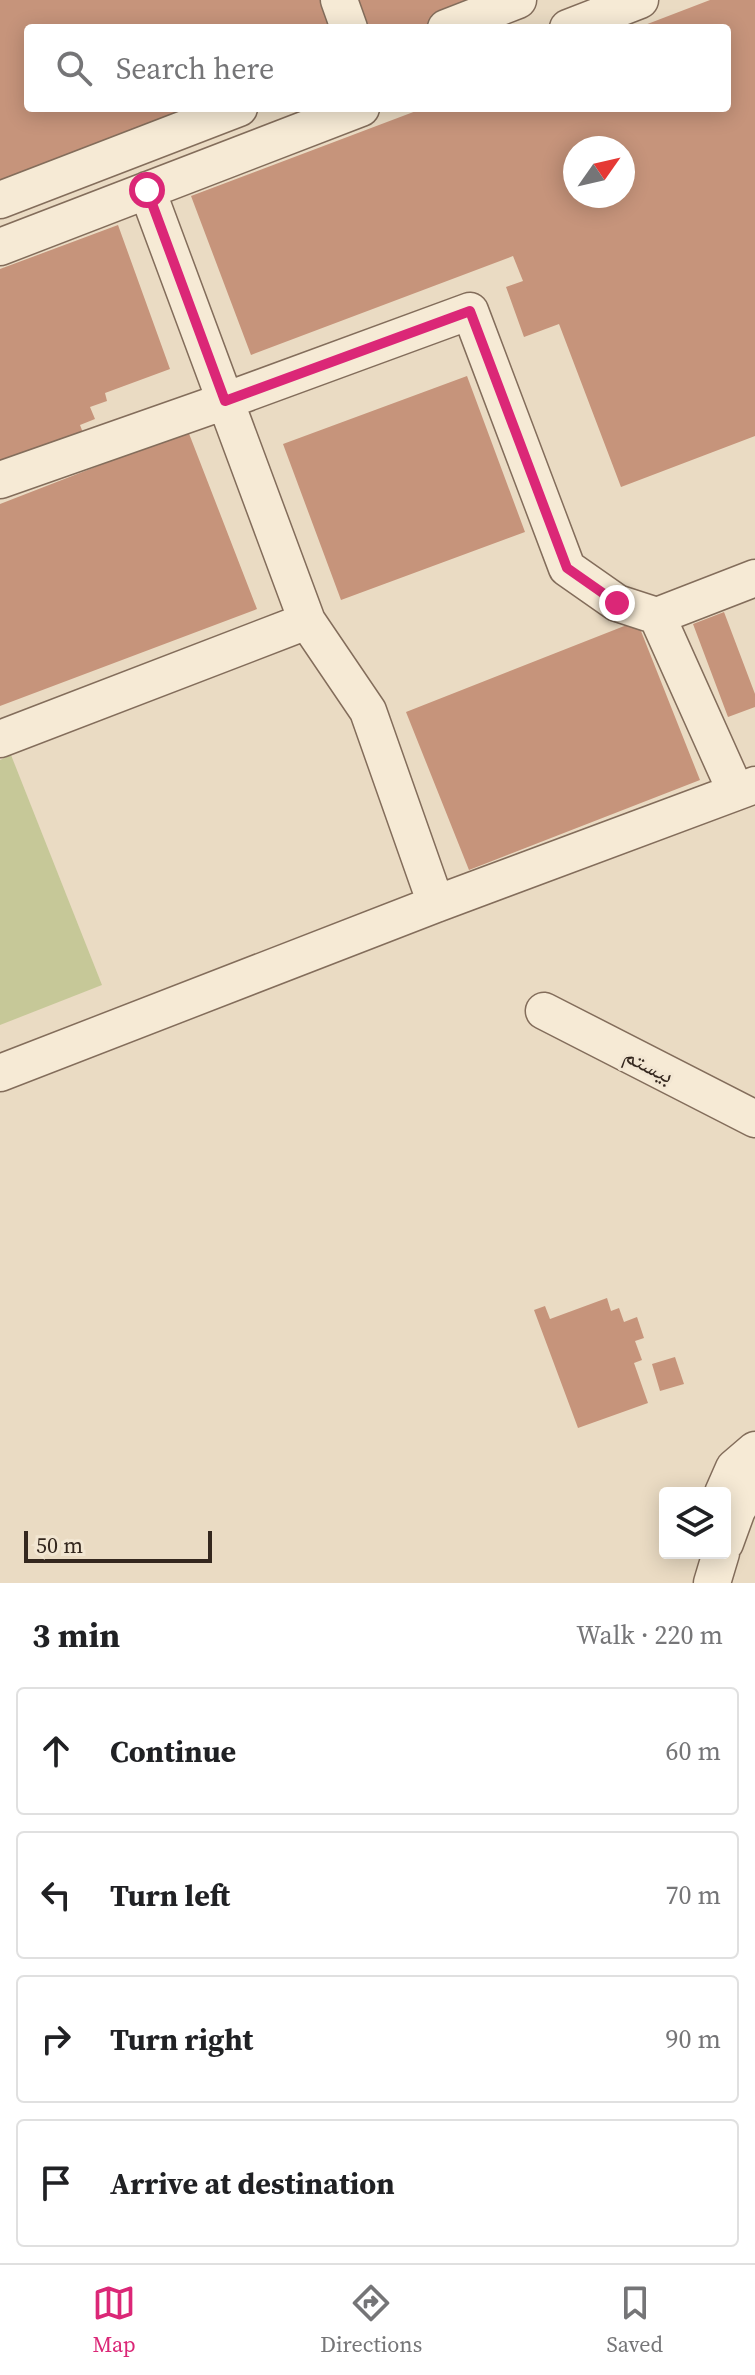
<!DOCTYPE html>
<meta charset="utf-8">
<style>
:root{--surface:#fff;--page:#f6f6f6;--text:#202124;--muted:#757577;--line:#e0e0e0;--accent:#db2777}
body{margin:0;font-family:"Source Serif 4","Noto Naskh Arabic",serif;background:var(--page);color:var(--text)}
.controls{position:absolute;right:24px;bottom:24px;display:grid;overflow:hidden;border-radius:8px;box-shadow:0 4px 20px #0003}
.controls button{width:72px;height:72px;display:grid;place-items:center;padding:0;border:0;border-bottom:2px solid var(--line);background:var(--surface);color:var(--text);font:40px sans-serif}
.compass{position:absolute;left:563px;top:136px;width:72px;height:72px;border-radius:50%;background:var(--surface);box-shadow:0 4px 20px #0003;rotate:56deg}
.scale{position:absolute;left:24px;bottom:20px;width:188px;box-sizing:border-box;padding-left:8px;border:4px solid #34271e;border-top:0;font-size:22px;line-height:28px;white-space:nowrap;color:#34271e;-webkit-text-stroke:6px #f2e6d2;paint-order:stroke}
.stop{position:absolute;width:24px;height:24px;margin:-18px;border:6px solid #db2777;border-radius:50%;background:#fff}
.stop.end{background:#db2777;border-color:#fff;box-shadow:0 2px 8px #0008}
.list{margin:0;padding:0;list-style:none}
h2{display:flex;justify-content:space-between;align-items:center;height:104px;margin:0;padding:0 32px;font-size:34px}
h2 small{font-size:26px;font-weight:400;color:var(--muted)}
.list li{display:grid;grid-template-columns:52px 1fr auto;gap:24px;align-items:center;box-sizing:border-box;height:128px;margin:0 16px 16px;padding:0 16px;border:2px solid var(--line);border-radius:8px}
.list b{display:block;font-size:30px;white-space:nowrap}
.list em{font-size:26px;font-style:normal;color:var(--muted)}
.icon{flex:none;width:44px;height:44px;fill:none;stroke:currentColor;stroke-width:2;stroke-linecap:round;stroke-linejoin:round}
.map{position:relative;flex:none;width:755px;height:1583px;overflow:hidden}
.search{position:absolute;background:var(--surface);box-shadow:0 4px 20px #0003;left:24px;right:24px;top:24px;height:88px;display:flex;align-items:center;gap:20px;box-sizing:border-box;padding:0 28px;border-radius:8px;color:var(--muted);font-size:30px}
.sheet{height:680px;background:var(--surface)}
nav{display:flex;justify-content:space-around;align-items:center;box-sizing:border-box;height:112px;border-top:2px solid var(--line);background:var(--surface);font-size:22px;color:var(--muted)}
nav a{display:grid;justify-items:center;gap:4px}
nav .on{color:var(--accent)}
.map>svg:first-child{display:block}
.green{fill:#c6c898}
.building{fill:#c6947b;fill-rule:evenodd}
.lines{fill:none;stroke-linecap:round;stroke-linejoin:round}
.minor-casing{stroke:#836d5b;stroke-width:39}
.minor{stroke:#f6ead5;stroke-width:36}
.route{stroke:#db2777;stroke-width:10}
.labels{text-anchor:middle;stroke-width:6;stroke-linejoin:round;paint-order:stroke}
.street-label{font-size:24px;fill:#34271e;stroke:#f2e6d2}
</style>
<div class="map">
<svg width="755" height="1583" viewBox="0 0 755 1583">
<rect width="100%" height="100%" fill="#eadbc3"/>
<path class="green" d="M11 755 102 985 0 1025V760Z"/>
<path class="building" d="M0 0H326L337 28H28V108H225L0 193Z
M352 0H503L429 28H362Z
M710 0H755V436L621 487 559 324 524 337 506 287 523 281 513 256 251 355 191 196 424 108H727V28H637ZM575 148H623V196H575Z
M118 225 170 369 105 393 107 401 90 407 95 419 80 425 85 438 0 469V269Z
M467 376 525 532 341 600 283 444Z
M188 431 257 609 0 706V504Z
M724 612 755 694V707L728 717 693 624Z
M637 621 700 780 469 870 406 712Z
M607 1298 611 1311 619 1308 624 1322 637 1317 644 1338 635 1341 642 1360 634 1363 648 1403 578 1428 534 1310 545 1306 550 1319Z
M675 1357 684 1384 660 1391 652 1364Z"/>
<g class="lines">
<defs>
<path id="minor" d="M339 0 349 28
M446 28 518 0
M568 28 640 0
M147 190 307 621 368 711 436 904
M0 200 239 108
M0 247 361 108
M0 480 225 401 470 311 567 568 617 603 657 616 736 792
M657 616 755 578
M0 739 307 621
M544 1011 755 1119
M0 1073 436 904 755 785
M723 1493 734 1468 755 1450
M725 1543 737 1510 755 1482
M712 1583 721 1553"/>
</defs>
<use href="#minor" class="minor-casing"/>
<use href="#minor" class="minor"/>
</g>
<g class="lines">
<path class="route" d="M147 190 225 401 470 311 567 568 617 603"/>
</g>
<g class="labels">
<g class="street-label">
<text transform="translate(649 1065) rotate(27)" y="8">بیستم</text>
</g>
</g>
</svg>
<div class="controls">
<button><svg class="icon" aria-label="layers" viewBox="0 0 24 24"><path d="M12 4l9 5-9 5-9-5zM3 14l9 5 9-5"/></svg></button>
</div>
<svg class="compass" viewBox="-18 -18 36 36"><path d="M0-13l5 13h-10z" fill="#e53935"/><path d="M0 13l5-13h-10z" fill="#757577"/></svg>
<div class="scale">50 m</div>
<div class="stop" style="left:147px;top:190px"></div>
<div class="stop end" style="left:617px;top:603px"></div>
<div class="search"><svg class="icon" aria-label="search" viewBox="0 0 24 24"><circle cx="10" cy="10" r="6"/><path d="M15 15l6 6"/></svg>Search here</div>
</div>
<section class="sheet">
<h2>3 min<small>Walk · 220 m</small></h2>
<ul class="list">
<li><svg class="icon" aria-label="ahead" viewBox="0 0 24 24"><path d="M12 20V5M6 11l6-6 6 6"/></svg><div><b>Continue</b></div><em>60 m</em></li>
<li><svg class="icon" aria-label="left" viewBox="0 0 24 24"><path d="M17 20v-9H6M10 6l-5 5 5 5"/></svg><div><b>Turn left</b></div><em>70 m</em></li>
<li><svg class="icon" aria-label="right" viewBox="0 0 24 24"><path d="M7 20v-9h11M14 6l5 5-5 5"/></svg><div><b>Turn right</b></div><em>90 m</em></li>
<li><svg class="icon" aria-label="arrive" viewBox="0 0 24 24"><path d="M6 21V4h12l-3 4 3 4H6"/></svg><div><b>Arrive at destination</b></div></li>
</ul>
</section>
<nav>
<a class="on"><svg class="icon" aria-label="map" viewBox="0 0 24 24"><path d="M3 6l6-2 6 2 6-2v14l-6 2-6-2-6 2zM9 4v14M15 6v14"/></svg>Map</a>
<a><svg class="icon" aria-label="directions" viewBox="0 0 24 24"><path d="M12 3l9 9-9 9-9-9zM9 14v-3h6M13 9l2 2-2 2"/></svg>Directions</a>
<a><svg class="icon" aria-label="saved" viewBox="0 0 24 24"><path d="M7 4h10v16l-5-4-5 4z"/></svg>Saved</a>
</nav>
